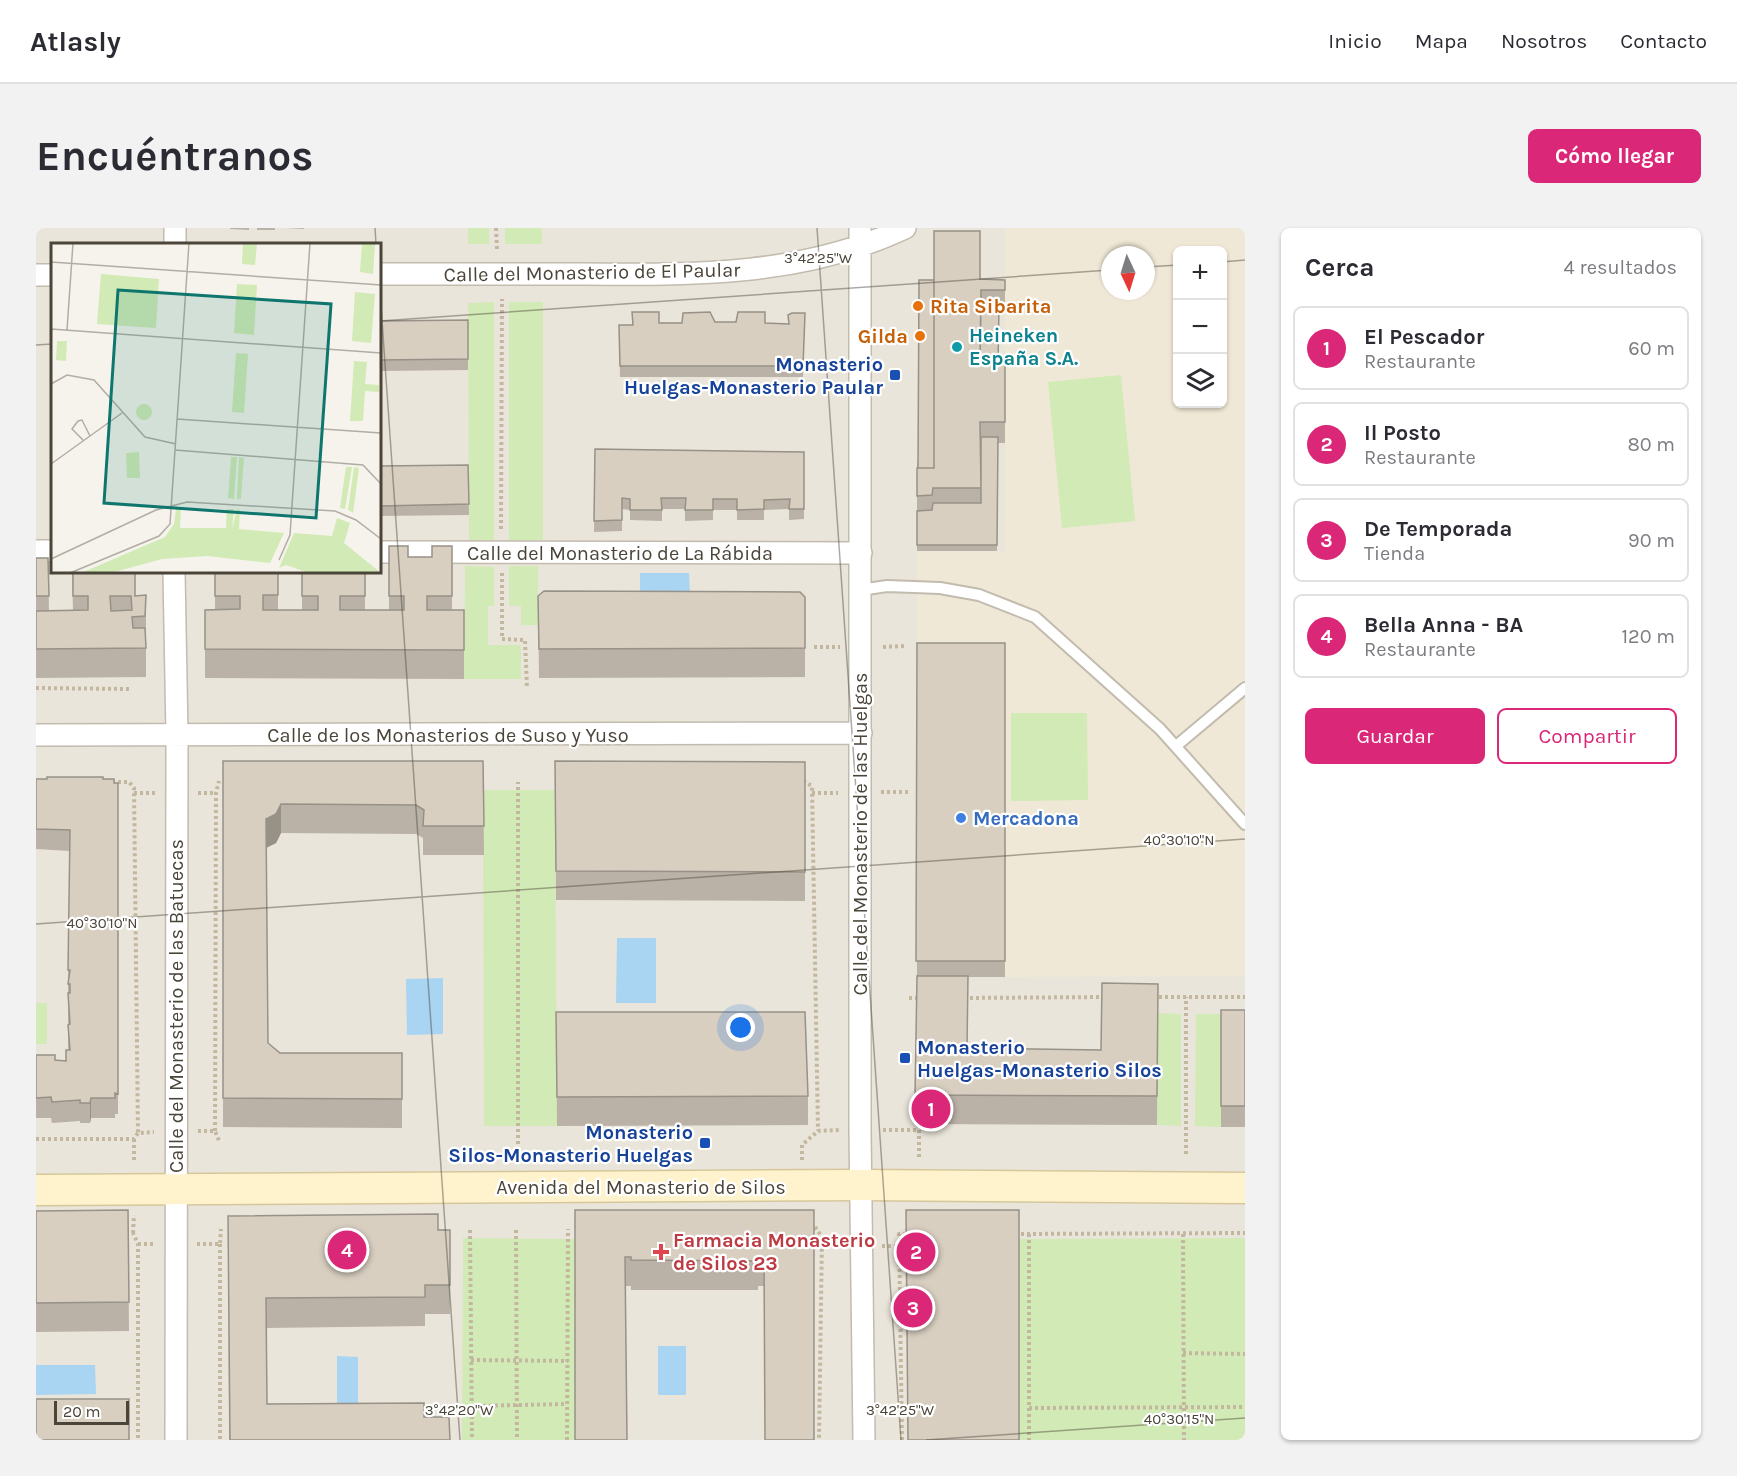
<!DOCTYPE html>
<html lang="es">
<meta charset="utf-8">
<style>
:root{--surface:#fff;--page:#f2f2f3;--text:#2b2b33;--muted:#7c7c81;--line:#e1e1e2;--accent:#db2777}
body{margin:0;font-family:Karla,sans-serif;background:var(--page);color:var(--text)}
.controls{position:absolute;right:18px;top:18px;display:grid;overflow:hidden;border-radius:9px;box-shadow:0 2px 4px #0004}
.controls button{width:54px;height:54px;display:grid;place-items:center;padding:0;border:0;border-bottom:2px solid var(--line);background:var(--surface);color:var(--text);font:30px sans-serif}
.compass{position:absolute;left:1065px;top:18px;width:54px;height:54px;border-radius:50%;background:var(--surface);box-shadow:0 2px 4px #0004;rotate:176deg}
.scale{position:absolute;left:18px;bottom:15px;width:75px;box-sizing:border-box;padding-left:6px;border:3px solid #4b4439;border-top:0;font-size:16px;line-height:21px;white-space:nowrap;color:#4b4439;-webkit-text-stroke:4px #fff;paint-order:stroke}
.you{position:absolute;left:705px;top:800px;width:21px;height:21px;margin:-15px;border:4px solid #fff;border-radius:50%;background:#1a73e8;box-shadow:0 0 0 9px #1a73e833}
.badge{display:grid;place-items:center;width:39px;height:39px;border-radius:50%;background:var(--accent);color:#fff;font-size:20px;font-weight:700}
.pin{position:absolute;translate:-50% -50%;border:3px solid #fff;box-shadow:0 2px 6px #0006}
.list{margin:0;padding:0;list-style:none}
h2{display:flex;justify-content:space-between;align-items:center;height:78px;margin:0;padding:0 24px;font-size:26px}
h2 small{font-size:20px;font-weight:400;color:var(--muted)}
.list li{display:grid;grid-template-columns:39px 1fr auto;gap:18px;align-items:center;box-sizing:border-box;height:84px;margin:0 12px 12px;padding:0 12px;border:2px solid var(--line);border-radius:9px}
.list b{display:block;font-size:22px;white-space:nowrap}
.list p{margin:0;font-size:20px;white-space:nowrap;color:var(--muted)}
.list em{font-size:20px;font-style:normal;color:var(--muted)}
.actions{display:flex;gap:12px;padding:18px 24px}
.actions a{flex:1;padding:14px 0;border:2px solid var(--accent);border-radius:9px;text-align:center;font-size:21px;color:var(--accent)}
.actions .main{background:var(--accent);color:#fff}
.icon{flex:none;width:33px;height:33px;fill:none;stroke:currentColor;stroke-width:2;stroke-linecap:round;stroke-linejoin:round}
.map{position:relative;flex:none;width:1209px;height:1212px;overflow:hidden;border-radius:9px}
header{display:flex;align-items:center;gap:36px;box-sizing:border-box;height:84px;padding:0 30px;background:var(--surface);border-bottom:2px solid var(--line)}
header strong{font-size:28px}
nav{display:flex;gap:33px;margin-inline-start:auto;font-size:21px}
.intro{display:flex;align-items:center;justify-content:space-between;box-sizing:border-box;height:144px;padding:0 36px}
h1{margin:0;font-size:42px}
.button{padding:15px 27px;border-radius:9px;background:var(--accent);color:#fff;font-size:21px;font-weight:700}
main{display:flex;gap:36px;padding:0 36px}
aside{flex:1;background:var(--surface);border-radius:9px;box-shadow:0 2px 4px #0004}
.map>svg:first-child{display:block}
.residential{fill:#eae5da;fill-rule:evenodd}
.education{fill:#efe8d6;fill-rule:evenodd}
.green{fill:#d2eab5}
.water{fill:#a9d4f2}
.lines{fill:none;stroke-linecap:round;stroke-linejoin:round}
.lane-casing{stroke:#c2bbae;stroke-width:14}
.street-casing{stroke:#c2bbae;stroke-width:24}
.secondary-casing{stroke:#d6c79b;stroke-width:33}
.path{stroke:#c4b79f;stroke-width:4;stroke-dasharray:3 3;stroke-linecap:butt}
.lane{stroke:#fff;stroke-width:10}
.street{stroke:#fff;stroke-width:21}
.secondary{stroke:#fff3cd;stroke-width:30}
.wall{fill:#bab2a6}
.shaded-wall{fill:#979187}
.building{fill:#d8cfc1;stroke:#979187;stroke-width:1.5;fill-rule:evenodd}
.ticks{fill:none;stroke:#4b4439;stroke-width:1.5;stroke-opacity:0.45}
.food-dot{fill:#e8710a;stroke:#fff;stroke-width:2}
.culture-dot{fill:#0f9aa8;stroke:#fff;stroke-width:2}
.transit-dot{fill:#1a4fb4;stroke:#fff;stroke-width:2}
.shop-dot{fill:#3f7fe0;stroke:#fff;stroke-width:2}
.health-dot{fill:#e0444e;stroke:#fff;stroke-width:2}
.labels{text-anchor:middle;stroke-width:4.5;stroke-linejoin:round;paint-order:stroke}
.street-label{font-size:20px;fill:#4b4439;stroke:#fff}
.food-label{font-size:20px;font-weight:bold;fill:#c56008;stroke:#fff;text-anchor:start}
.culture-label{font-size:20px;font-weight:bold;fill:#0d838f;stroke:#fff;text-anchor:start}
.transit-label{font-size:20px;font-weight:bold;fill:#164399;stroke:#fff;text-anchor:end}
.shop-label{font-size:20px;font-weight:bold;fill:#366cbe;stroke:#fff;text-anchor:start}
.health-label{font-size:20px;font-weight:bold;fill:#be3a42;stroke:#fff;text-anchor:start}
.inset-road{fill:none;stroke:#b2ada4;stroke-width:1.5}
.view{fill:#0f766e;fill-opacity:0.15;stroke:#0f766e;stroke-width:3}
.inset-edge{fill:none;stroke:#4b4439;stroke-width:3}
.ticks-label{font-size:15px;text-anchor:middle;fill:#4b4439;stroke:#fff;stroke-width:4.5;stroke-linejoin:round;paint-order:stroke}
</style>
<header>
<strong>Atlasly</strong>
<nav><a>Inicio</a><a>Mapa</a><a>Nosotros</a><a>Contacto</a></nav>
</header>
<div class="intro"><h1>Encuéntranos</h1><a class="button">Cómo llegar</a></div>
<main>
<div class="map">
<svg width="1209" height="1212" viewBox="0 0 1209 1212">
<rect width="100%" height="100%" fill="#f6f3ec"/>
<path class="residential" d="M0 0H1209V1212H0ZM16 16H344V344H16ZM1142 22H1186V176H1142ZM1074 27H1110V63H1074Z"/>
<path class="education" d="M969 0H1209V748L969 749 881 431V323H969ZM1142 22H1186V176H1142ZM1074 27H1110V63H1074Z"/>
<path class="green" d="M432 0H453V16H432Z
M469 0H506V16H469Z
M458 74V312H433L432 75Z
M473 74H507V312H473Z
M1085 147 1099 293 1026 300 1012 154Z
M429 338 458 339V378H452V417H485V451H428Z
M473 338H502V397H485V378H473Z
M975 485H1051L1052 572 975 573Z
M447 562H519L521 898H448Z
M0 775H11V816H0Z
M1122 785 1145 786V898L1121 897Z
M1160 786H1185V899L1159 898Z
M427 1010 539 1011V1212H426Z
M1209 1010V1212H983V1011Z"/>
<path class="water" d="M604 345H653L654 367 604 368Z
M581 710H620V775H580Z
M407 750V806L371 807 370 751Z
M622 1118H650V1167H622Z
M301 1128 322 1129V1176H301Z
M0 1137H59L60 1166 0 1167Z"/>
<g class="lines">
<defs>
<path id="lane" d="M824 362 851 358 904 360 943 367 999 389 1124 501 1209 596
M1140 518 1209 460"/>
<path id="street" d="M824 0V902L828 1212
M139 16V0
M344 46C412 46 480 46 548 46 659 47 767 48 869 0
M0 47H16
M0 323H16
M344 324 825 325
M138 344 141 507 140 1212
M0 507 825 505"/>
<path id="secondary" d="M0 962 825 957 1209 960"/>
</defs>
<use href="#lane" class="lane-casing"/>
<use href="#street" class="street-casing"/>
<use href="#secondary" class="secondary-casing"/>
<path class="path" d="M460 0 461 21
M465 301 466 71
M466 345V411L489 412 491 460
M778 419H804
M847 419 870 418
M0 460 94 461
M767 553 776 558 782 903
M76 554H93L98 560 102 905
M845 564H872
M98 565H119
M162 565H180
M776 565H802
M1117 769H1209
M873 770H884
M928 770 1070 769
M847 902H883V930
M162 903H179L184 915
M179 903 180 565 183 553
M0 911H98L102 905 118 904
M98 911V934
M482 916V554
M1150 926V769
M766 932V917L782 903 803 902
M773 999H779L786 1009 783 1212
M434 1002 436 1212
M480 1002 481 1212
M90 1005H97L102 1016V1212
M97 1005 98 987
M979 1006 1209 1005
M993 1006V1212
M1147 1006 1148 1212
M102 1016H120
M161 1016H184L185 1001
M184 1016V1212
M786 1018H802
M846 1018H863
M1147 1125 1209 1126
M435 1132 532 1133
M435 1178 531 1176
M993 1180 1209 1179
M531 1212 532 1001
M866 1212 863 1006H875"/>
<use href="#lane" class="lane"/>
<use href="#street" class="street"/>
<use href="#secondary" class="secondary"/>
</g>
<path class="wall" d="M194 0H213V2L194 1Z
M221 0H239V2H221Z
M249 0H268V1Z
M944 51 969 52V82H963L962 136H969V215H962L961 323H881V240L898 52Z
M596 84 623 95 679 94 752 96V87L769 85 767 149H584L583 97H596Z
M432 92V142L344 143V93Z
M559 221 768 224V291L753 292V281L728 282V292H701V282H677V292L649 293V281H626V293L594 292V282L586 281V303L558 304Z
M432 237 433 287 344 288V238Z
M353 318 372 329H396L416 318V382H428V451L169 450V382H179V344H242V382H266V344H329V382H353Z
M0 330H12L13 383H37L36 344 99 368 110 367V449L0 450Z
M502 368 769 369V449L503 450Z
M881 415H969V749H932L931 820 1065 822 1122 756 1121 897 879 896 881 749Z
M187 533H447L448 627H387V610L380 606 245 605 240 615 230 620 232 815 244 825H366V900L187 899Z
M519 533 769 534V673L520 672Z
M0 551H67L78 555H82V886H79V890H55L54 895H44V893L16 895 15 890H0V827L19 832 30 833 32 822V742L34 623 0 621Z
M1185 782H1209V899H1185Z
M520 784 772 868V897L521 898Z
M92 982 93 1103 0 1104V983Z
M539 982H778L728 1058H722V1062H595V1058H589Z
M192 988 414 1002V1086H389V1098L230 1100 231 1176 388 1189 193 1212Z"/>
<path class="shaded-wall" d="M245 576V605L240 615 230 620V591Z
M55 870V890L54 895V875Z"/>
<path class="building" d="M898 3H944V51L969 52V62H945L944 136H969V194H944L945 260H897L896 267 881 268V240H898Z
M883 52H898V240H882Z
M945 77H963L962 136H944Z
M596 84H623V95H646L647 85 674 84 679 94H700L702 84H729V95L753 96 752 87 756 85H769L767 138H584L583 97H597Z
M432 92V131L344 132V93Z
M945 209H962L961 317H881V283L896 282 897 275H945Z
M559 221 768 224V281H753L754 271 728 272V281L701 282V271H677V282H649L650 270H625L626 282H594V271L586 270V292L558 293Z
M432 237 433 276 344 278V238Z
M353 318H372V329H396V318H416V368H391V382H428V422L169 421V382L204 381V368H179V344H242V367H227V382H282V368H266V344H329V368H304V382H368V368H353Z
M0 330H12L13 368H0Z
M37 344H99V368L110 367 109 388 96 389 97 400H109L110 420 0 421V383L52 382V368H37ZM74 368H95L96 382 75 383Z
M508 363 764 364 769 369V420L503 421 502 368Z
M881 415H969V733H880Z
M187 533H447L448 598H387L388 582 380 577 245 576 240 586 230 591 232 815 244 825H366V871L187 870Z
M519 533 769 534V644L520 643Z
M11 549H67V551H78V555H82V866L79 865V870H55L54 875H44V872L16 874 15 869 0 870V827H19V832L30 833V822H34L32 797 34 796 32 765H34V756H32L34 742H32L34 602 0 601V551H11Z
M881 748H932L931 820 1065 822 1066 755 1122 756 1121 868 879 867Z
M1185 782H1209V878H1185Z
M520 784H769L772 868 521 869Z
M92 982 93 1074 0 1075V983Z
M539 982H778V1212H729L728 1029H722V1033L595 1032V1029H589L591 1212H539Z
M870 982H983V1212H872Z
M402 986V1002H414V1057H389V1069L230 1070 231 1176 388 1175V1189H413L414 1212H194L192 988Z
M0 1171H93V1212H0Z"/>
<path class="ticks" d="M339 0 340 16M781 0 865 1212M1186 34 1209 32M1110 39 1142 37M344 64 424 1212M344 93 1074 42M0 117 16 116M0 696 1209 611M890 1212 1209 1190"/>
<g class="food-dot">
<circle cx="882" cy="78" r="6"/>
<circle cx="884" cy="108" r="6"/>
</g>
<circle class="culture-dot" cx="921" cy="119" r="6"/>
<g class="transit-dot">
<rect x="853" y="141" width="12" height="12" rx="3"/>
<rect x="863" y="824" width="12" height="12" rx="3"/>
<rect x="663" y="909" width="12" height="12" rx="3"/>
</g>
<circle class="shop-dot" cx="925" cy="590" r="6"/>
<path class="health-dot" d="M622 1015h6v6h6v6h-6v6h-6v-6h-6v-6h6z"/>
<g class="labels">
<g class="street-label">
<text transform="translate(556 44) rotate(-1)" y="7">Calle del Monasterio de El Paular</text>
<text x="584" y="332">Calle del Monasterio de La Rábida</text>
<text x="412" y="514">Calle de los Monasterios de Suso y Yuso</text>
<text transform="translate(824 606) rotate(-90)" y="7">Calle del Monasterio de las Huelgas</text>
<text transform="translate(140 778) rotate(-90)" y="7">Calle del Monasterio de las Batuecas</text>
<text x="605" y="966">Avenida del Monasterio de Silos</text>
</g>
<g class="food-label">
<text x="894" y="85">Rita Sibarita</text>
<text x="872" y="115" text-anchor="end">Gilda</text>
</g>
<g class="culture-label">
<text x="933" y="114">Heineken<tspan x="933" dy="23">España S.A.</tspan></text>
</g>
<g class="transit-label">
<text x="847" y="143">Monasterio<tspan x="847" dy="23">Huelgas-Monasterio Paular</tspan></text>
<text x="881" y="826" text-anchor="start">Monasterio<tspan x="881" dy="23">Huelgas-Monasterio Silos</tspan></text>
<text x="657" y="911">Monasterio<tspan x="657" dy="23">Silos-Monasterio Huelgas</tspan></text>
</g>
<g class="shop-label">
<text x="937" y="597">Mercadona</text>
</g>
<g class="health-label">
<text x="637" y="1019">Farmacia Monasterio<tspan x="637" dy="23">de Silos 23</tspan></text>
</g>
</g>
<g transform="translate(15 15)">
<rect width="330" height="330" fill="#f6f3ec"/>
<path d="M192 0H206L204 22 191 21ZM311 0H324L322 31 309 29ZM50 31 108 36 105 85 46 81ZM186 41 206 42 203 92 183 90ZM304 49 324 51 320 100 301 98ZM6 98H16L15 118 5 117ZM185 110 197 111 193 170 181 169ZM303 118 316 119 314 141 328 142V149L314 148 312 178H299ZM85 169a8 8 0 1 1 16 0a8 8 0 1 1-16 0ZM88 209 89 235H76L75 210ZM180 214H186L183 256 177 255ZM188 214 193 215 190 256H186ZM295 224H301L294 266 289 265ZM303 224 308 225 302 270 297 267ZM130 264 129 285H175L176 266H183L181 286 186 266 189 267 188 286 233 290 219 320 156 313 111 316 60 330H30L114 294 123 281 125 266ZM286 275 299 280 293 300 330 330H258L235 322 228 325 243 290 281 293Z" fill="#d2eab5"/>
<path class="inset-road" d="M0 19 330 42M0 86 330 110M16 87 22 0M0 141 16 132 43 137 94 194 125 201M126 176 330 190M32 197 21 186 27 178 31 177 39 193M124 207 312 222 330 241M0 221 71 170M0 316 105 267 136 259 284 268 305 277 330 296M228 317 239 292 259 0M19 330 108 293 119 281 138 0"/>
<path class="view" d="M67 47 280 61 265 275 53 260Z"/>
<rect width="330" height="330" class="inset-edge"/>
</g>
<g class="ticks-label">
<text x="782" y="35">3°42'25"W</text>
<text x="1143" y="617">40°30'10"N</text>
<text x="66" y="700">40°30'10"N</text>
<text x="423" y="1187">3°42'20"W</text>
<text x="864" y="1187">3°42'25"W</text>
<text x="1143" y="1196">40°30'15"N</text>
</g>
</svg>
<div class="controls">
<button>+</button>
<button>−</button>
<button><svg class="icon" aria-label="layers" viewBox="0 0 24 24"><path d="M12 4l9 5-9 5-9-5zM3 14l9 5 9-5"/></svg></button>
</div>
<svg class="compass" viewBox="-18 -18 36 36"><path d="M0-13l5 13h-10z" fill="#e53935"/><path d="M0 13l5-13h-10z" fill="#7c7c81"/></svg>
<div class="scale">20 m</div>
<div class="you"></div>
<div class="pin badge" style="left:895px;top:881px">1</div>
<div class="pin badge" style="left:880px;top:1024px">2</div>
<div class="pin badge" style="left:877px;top:1080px">3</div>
<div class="pin badge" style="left:311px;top:1022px">4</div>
</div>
<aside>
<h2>Cerca<small>4 resultados</small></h2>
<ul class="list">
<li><span class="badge">1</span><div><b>El Pescador</b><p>Restaurante</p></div><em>60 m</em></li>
<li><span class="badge">2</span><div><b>Il Posto</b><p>Restaurante</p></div><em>80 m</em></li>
<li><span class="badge">3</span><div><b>De Temporada</b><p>Tienda</p></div><em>90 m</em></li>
<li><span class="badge">4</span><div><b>Bella Anna - BA</b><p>Restaurante</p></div><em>120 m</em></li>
</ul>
<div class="actions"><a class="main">Guardar</a><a>Compartir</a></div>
</aside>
</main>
